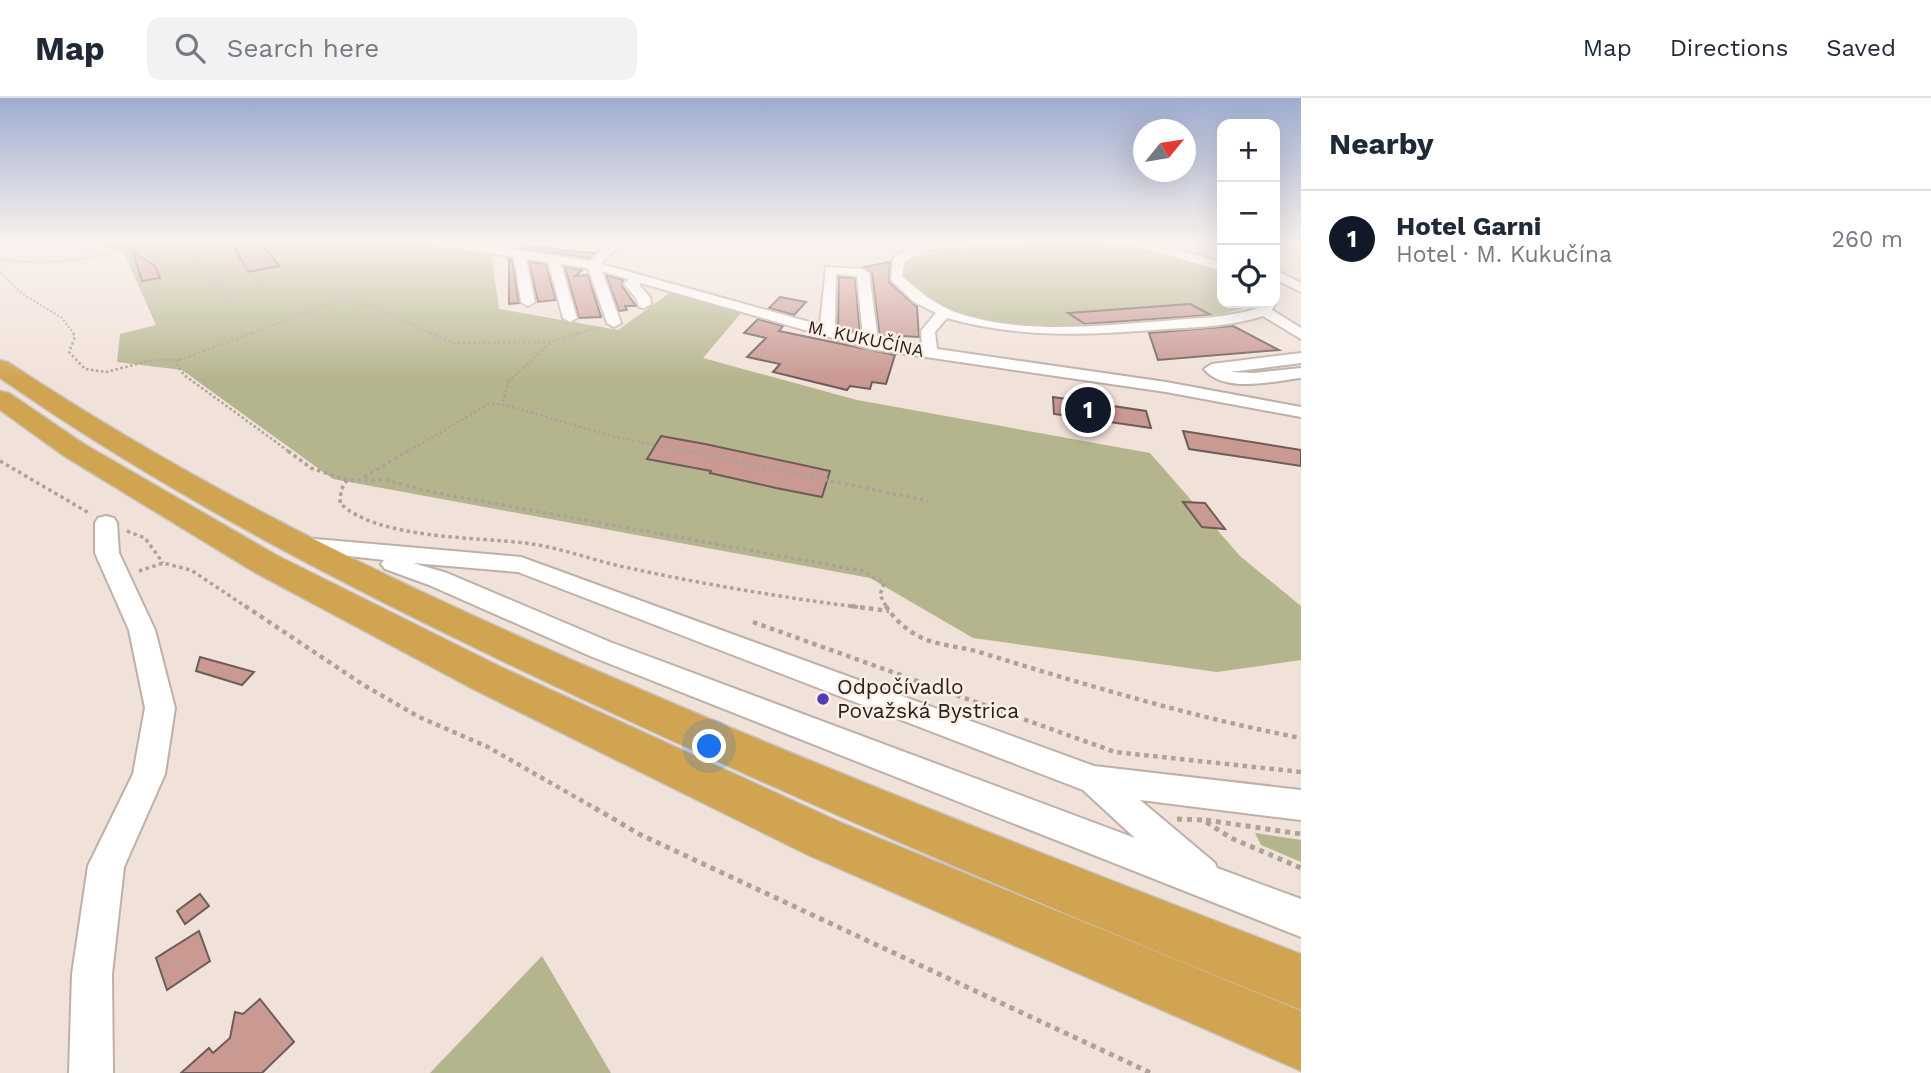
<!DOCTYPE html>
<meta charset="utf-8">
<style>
:root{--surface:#fff;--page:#f2f2f3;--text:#1f2937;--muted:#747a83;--line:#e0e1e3;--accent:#111827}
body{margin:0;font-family:"Work Sans",sans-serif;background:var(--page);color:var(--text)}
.controls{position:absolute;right:21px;top:21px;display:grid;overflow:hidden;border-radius:14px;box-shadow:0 7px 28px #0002}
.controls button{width:63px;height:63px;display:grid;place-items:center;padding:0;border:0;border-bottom:2px solid var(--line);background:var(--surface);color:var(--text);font:35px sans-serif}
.compass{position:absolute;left:1133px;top:21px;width:63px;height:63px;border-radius:50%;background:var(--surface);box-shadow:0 7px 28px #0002;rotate:60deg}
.you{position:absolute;left:710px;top:649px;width:24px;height:24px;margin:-18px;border:5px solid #fff;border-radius:50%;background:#1a73e8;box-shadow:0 0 0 10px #1a73e833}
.badge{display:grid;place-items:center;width:46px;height:46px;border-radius:50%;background:var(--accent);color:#fff;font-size:23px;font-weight:700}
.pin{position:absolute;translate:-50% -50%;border:4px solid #fff;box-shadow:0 2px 7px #0006}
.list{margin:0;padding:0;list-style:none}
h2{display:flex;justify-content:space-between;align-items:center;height:91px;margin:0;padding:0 28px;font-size:30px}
h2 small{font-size:23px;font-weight:400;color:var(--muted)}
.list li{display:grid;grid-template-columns:46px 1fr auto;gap:21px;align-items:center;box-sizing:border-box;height:98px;padding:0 28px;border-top:2px solid var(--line)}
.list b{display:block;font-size:26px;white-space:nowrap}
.list p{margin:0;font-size:23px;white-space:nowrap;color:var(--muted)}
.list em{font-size:23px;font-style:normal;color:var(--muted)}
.icon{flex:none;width:38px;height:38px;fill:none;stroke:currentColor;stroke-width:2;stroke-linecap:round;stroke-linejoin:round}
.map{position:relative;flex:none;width:1301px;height:975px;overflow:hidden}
header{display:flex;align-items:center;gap:42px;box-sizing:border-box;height:98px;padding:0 35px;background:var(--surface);border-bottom:2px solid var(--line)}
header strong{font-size:33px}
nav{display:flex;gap:38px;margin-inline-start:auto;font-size:24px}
.search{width:490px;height:63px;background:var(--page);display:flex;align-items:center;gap:18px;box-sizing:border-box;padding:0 24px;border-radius:14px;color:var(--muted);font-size:26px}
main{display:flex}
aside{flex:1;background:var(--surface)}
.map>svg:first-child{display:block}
.green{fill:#b5b58d}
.building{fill:#ca9992;stroke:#6c5c5a;stroke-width:2}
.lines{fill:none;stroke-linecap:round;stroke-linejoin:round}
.minor-casing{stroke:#beb0a7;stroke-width:4}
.highway-casing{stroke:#c7c5c4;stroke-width:3}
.path-far4{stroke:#ada19a;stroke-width:2;stroke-dasharray:2 2;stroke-linecap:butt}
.path-far3{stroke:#ada19a;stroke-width:2.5;stroke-dasharray:2.5 2.5;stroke-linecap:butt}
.path-far2{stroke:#ada19a;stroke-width:3.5;stroke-dasharray:3.5 3.5;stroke-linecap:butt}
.path-far1{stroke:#ada19a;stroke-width:4.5;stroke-dasharray:4.5 4.5;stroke-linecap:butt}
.path{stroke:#ada19a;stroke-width:5;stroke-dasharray:5 5;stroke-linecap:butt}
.minor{fill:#fff;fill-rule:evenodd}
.highway{fill:#d1a451;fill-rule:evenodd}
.poi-dot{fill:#513eb5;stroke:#feefe6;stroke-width:2.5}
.labels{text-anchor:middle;stroke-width:5;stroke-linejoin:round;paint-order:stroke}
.far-street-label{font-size:18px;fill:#27211e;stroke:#feefe6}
.poi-label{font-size:21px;fill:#27211e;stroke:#feefe6;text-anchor:start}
</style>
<header>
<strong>Map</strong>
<div class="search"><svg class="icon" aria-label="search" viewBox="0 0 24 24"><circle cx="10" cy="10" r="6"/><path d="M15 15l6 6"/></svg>Search here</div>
<nav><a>Map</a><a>Directions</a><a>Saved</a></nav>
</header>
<main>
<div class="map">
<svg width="1301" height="975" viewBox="0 0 1301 975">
<rect width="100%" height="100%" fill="#f1e2d9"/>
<path class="green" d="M84 144H416L491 155 499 211 618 232 671 194 741 215 703 260 857 302 1150 355 1240 458 1301 508V562L1217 574 973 540 870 480 333 381 182 272 117 264 120 236 156 227 124 155Z
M1085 145C1133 146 1177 154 1222 171V205H1261L1223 216 1063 228 990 224 937 207 904 184 901 168C935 143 1041 146 1085 145Z
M1255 735 1301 742V764L1261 747Z
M542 858 611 975H430Z"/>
<path class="building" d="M252 144H260L279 168 248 174 233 147Z
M523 147 561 152 595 155 589 160 519 150Z
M133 154 155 168 160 180 142 183Z
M509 161H512L519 205 509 206Z
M529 164 546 166 556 202 538 204Z
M890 164 889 184 917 209 919 239 901 238 899 243 880 240 872 175 864 169Z
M565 169 582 172 575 178 588 177 601 219 579 220Z
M606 177 623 182 622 188 636 208H625L627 212 619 213Z
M839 179 855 180 860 235 838 229Z
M780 199 806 204 794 217 769 210Z
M1190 206 1211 217 1085 226 1068 215Z
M758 221 783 228 779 233 895 257 886 286 872 284 870 291 850 288 847 292 773 274 780 266 747 259 766 240 744 235Z
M1233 228 1279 252 1158 262 1149 235Z
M1053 299 1146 313 1151 330 1054 316Z
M1183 333 1301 352V368L1189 351Z
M661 338 705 346 830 373 822 399 776 390 710 375 711 373 647 361Z
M1183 404 1205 405 1225 431 1202 429Z
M200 559 254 574 242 587 196 573Z
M200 796 209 808 185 826 177 813Z
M199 833 210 863 167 892 156 860Z
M260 901 294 944 262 975H181L209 950 213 955 230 940 235 914 243 916Z"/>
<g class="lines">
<defs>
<path id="minor" d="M432 144H463L590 163 609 144H621L601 166 820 227 826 169 863 171 869 175 878 242 922 249 921 233 936 215 914 204 891 182 893 161C916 138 957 144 986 144L981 147 929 152 905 163 902 178C919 193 934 206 955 214 1021 237 1096 228 1163 223 1195 220 1228 220 1259 210L1261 205H1275L1272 212 1301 230V241L1263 218C1232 228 1199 229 1167 231 1092 237 1020 241 947 220L935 234 937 251 1166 284 1301 309V319L1166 294 871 251 641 185 639 187 650 199 651 206 644 210 639 209 636 200 624 186 629 181 602 173 621 225 614 229 607 225 588 170 561 166 577 220 570 224 563 220 548 164 526 161 535 204 528 208 521 204 514 159 437 147ZM836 176 857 178 863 239 835 231Z
M1123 144C1158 144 1189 154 1222 165V173Z
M1211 144H1222V151Z
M1275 172 1301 185V194L1275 181Z
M1301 255V265L1230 274 1254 275 1301 270V280C1273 283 1224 296 1204 271L1212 266Z
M106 418 114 420 117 425 119 455 155 532 175 610 165 676 124 769 112 876 113 975H69L72 876 88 768 133 676 145 610 129 532 95 455V425L98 420Z
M304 440 521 459 1094 668 1301 692V722L1140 702 1215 765 1217 770 1301 801V839L590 558 429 487 385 471 381 466 384 462 296 452 293 447 296 442ZM413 465 518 474 1083 692 1135 740 610 544 447 475Z"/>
<path id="highway" d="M0 262 8 264C207 396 411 493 630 587 851 682 1076 769 1301 856V912C1067 818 835 719 606 612 396 514 190 412 0 280Z
M0 293 9 295 84 346 278 458 501 569 842 725 1301 913V973L808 757 473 591 254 474 64 358 0 312Z"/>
</defs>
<use href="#minor" class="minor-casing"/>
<use href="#highway" class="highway-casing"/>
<path class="path-far4" d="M57 144 105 155
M181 144 225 194 227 202
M223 144 259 185
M288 144 294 149
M1275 149 1301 153
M0 161C53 171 111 156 163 144
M0 174 21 195 62 220 74 236
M249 236 336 204 368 207 433 236
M576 236 599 229"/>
<path class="path-far3" d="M73 235 75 239 69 254 85 271 106 274 153 262H179L253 235
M430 235 453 245 551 244 581 235
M550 245 509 283 502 306 612 338 695 355
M179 262 176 265 184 277 291 355
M405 355 489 306H501"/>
<path class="path-far2" d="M288 353 311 370 347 382H386L432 394 863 473 884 485 880 497 887 510
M687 353 928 403
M0 363 89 415
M364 379 408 353
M347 382 341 392 340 405C376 441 476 439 525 445 560 449 594 463 629 470 707 487 786 500 865 510
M127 433 145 440 163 465
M139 473 163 465 191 472 248 510"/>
<path class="path-far1" d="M245 508 362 586 419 619 488 649 598 712
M851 508 889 513
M886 508C894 522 912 537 927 542 944 548 962 549 979 554 1086 587 1192 619 1301 640
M753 524 1115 654 1301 674"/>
<path class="path" d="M595 710 639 736 1151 975
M1177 721 1203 722 1231 740 1301 770
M1206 722 1301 736"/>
<use href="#minor" class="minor"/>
<use href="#highway" class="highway"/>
</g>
<linearGradient id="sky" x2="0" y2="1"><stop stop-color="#9facd0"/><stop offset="0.51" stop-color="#f9f2ee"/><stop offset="1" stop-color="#f9f2ee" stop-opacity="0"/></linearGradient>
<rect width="1301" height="281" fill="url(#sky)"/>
<circle class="poi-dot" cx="823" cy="601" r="7"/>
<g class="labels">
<g class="far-street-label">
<text transform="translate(866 241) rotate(12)" y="6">M. KUKUČÍNA</text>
</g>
<g class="poi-label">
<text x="837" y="596">Odpočívadlo<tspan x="837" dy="24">Považská Bystrica</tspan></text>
</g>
</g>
</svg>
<div class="controls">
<button>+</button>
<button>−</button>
<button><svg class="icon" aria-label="locate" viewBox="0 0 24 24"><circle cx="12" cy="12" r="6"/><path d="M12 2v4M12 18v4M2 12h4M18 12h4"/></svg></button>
</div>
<svg class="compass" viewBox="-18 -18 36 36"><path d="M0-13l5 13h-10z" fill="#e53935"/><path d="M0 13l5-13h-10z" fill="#747a83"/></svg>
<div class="you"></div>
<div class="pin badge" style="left:1088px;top:312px">1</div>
</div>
<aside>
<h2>Nearby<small></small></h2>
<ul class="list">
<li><span class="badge">1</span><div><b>Hotel Garni</b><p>Hotel · M. Kukučína</p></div><em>260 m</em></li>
</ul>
</aside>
</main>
